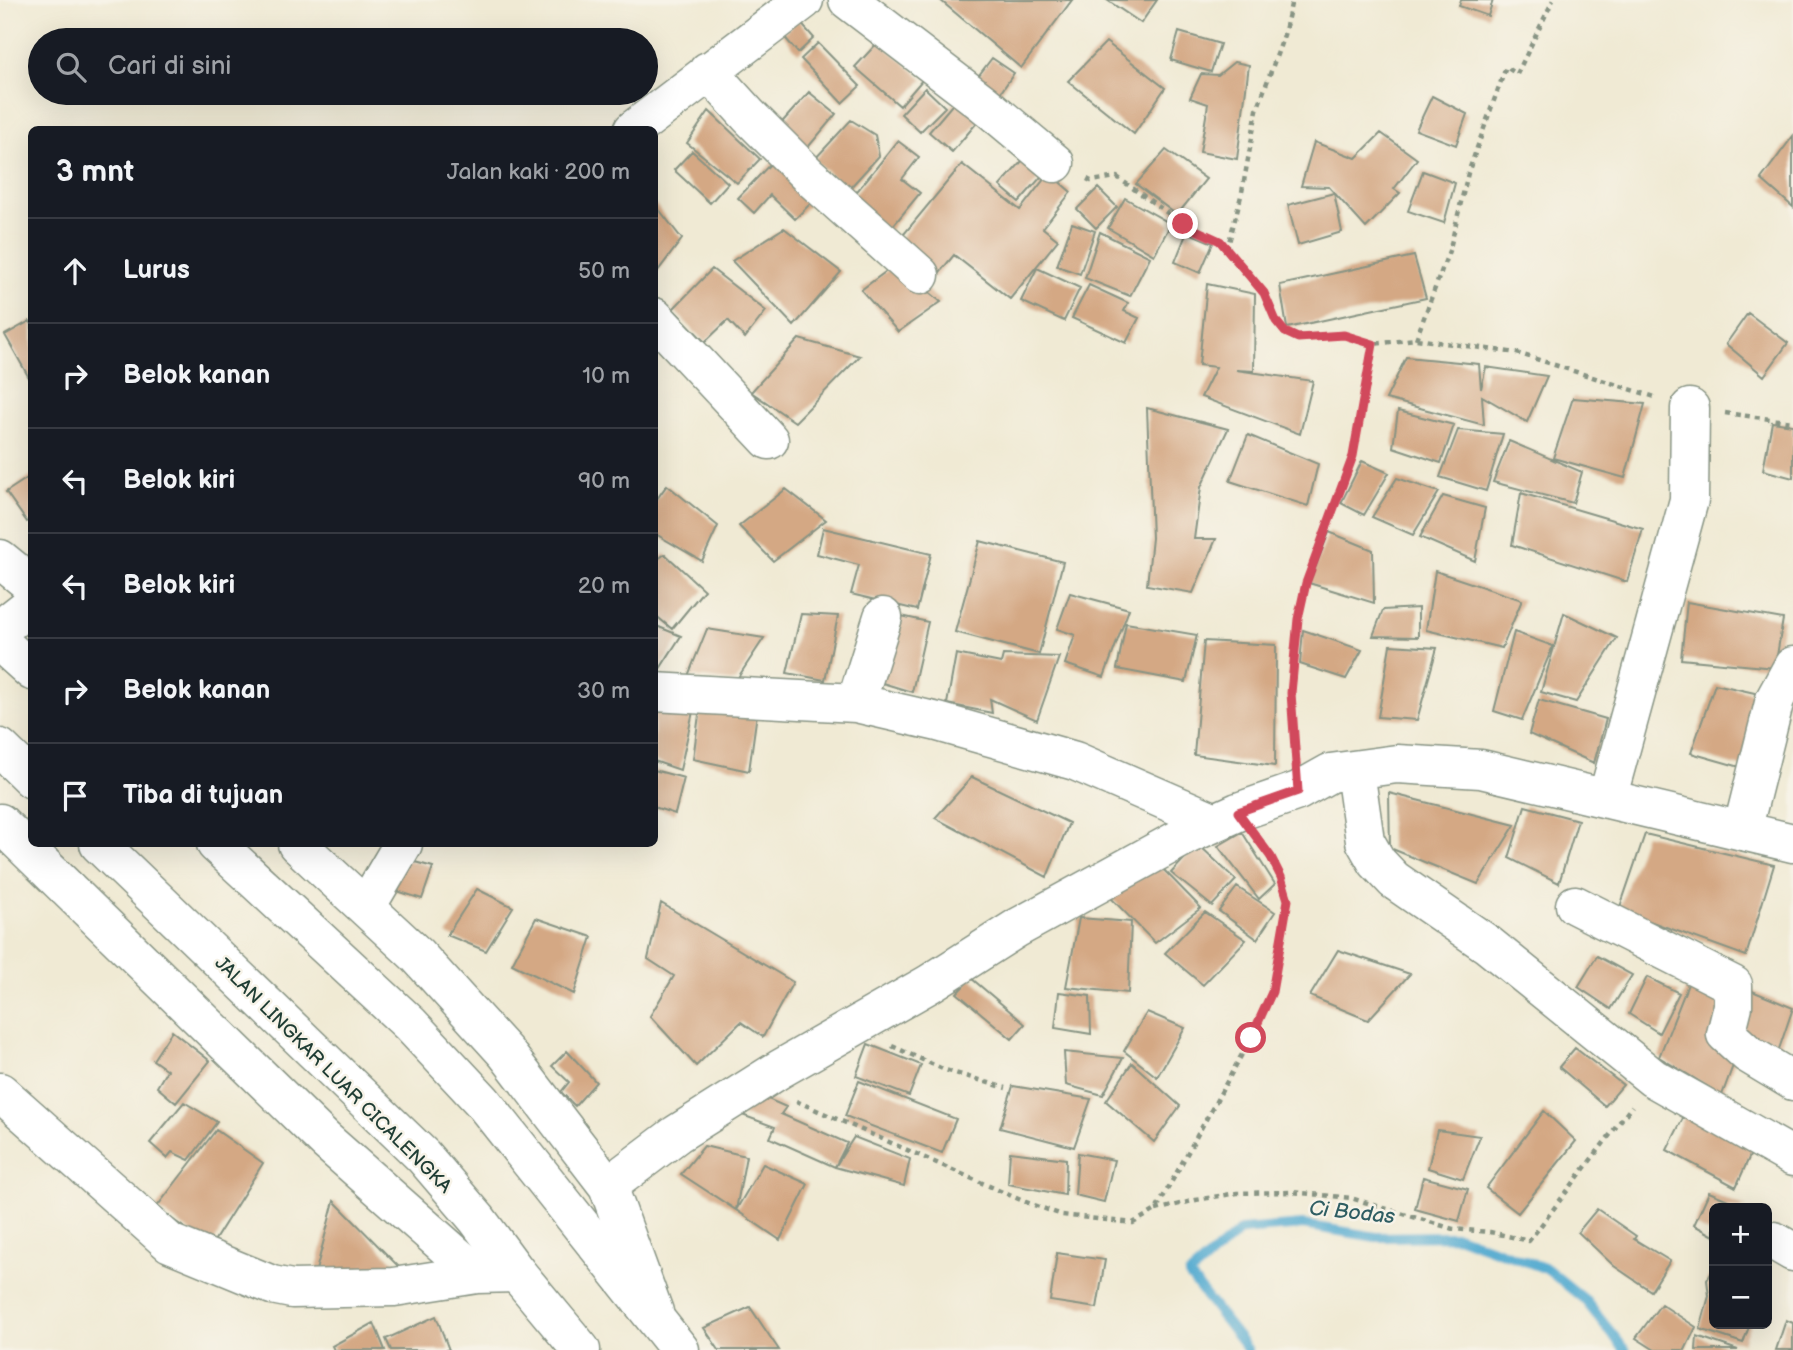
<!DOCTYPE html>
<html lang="id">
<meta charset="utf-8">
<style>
:root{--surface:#171b24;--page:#242831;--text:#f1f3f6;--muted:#9ea1a6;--line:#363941}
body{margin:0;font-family:"Balsamiq Sans",sans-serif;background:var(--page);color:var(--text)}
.controls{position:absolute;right:21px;bottom:21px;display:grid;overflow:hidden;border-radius:10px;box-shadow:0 7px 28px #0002}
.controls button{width:63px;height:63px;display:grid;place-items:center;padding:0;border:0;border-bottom:2px solid var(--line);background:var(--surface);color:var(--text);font:35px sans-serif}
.stop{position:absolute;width:21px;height:21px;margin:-16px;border:5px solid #d1495b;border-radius:50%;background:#fff}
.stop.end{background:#d1495b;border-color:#fff;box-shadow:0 2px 7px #0008}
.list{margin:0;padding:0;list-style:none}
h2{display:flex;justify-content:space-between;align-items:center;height:91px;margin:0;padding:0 28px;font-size:30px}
h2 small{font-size:23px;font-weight:400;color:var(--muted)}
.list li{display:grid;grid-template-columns:46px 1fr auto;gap:21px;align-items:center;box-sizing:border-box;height:105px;padding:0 28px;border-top:2px solid var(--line)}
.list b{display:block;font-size:26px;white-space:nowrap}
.list em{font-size:23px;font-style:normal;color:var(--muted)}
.icon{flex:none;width:38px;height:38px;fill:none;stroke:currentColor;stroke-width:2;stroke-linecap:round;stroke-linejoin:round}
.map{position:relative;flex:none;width:1793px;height:1350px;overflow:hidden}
.search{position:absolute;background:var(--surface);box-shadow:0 7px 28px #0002;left:28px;top:28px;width:630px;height:77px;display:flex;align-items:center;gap:18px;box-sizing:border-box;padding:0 24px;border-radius:38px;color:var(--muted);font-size:26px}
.panel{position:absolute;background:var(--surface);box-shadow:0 7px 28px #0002;left:28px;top:126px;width:630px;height:721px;border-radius:10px}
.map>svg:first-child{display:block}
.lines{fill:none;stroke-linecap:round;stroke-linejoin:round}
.stream{stroke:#54abd0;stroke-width:10}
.building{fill:#d4a884}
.minor-casing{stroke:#889484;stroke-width:41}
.highway-casing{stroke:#889484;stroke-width:41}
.path{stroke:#889484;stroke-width:4.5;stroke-dasharray:5 5;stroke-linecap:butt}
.minor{stroke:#fff;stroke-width:38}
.highway{stroke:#fff;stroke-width:38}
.route{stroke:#d1495b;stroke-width:9}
.labels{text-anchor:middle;stroke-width:5;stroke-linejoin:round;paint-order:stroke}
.street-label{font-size:19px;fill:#1f3d34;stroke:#f7f3e8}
.water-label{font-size:21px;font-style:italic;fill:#2f5e63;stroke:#f7f3e8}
</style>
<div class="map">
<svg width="1793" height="1350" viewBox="0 0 1793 1350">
<rect width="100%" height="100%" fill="#f7f3e8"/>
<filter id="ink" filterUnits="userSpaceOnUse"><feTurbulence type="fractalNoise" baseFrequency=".0143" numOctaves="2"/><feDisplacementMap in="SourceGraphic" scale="14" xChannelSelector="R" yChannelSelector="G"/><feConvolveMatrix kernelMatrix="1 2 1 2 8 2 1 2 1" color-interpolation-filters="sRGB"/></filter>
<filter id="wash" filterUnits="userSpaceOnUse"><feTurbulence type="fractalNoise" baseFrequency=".00686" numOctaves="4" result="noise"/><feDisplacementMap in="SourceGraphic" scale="28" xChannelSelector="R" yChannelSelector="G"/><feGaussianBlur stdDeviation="1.57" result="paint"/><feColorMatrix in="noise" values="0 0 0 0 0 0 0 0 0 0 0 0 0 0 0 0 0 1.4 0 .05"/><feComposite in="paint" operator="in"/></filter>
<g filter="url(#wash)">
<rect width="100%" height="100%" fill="#f0ead4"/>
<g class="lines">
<path class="stream" d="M1248 1350 1189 1275 1241 1230 1303 1225 1376 1237 1457 1236 1547 1269 1584 1299 1625 1350"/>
</g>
<g id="blocks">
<path class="building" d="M940 0H1072L1021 68Z
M1107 0H1157L1141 23Z
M1461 0H1493L1488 16 1459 6Z
M798 20 814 38 798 53 782 34Z
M1179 32 1220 44 1211 72 1171 60Z
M879 41 923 79 900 106 855 67Z
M1106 42 1165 88 1134 134 1068 81Z
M818 43 860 86 842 103 801 59Z
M992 58 1014 73 999 95 976 79Z
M1234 62 1249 65 1237 159 1200 152 1208 104 1190 98 1201 74 1218 75Z
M925 88 945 107 920 132 901 114Z
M809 92 836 114 804 152 776 129Z
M1432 96 1467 114 1456 145 1416 130Z
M957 99 980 119 952 152 929 132Z
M709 111 760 159 737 183 687 143Z
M851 120 875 135 879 156 848 190 814 160Z
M1381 133 1417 159 1394 189 1400 193 1366 228 1329 187 1301 186 1314 142 1356 158Z
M1793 136V207L1761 179Z
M898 141 919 157 902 179 920 193 888 232 849 201Z
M1166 150 1206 179 1177 215 1136 184Z
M692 151 728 183 710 203 674 170Z
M1030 152 1048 169 1019 202 1000 186Z
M776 158 817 197 795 219 770 195 754 213 738 198Z
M962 164 1020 210 1049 173 1071 192 1043 228 1058 240 1010 299 954 255 935 278 894 246Z
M1423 171 1455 183 1444 223 1408 211Z
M1098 188 1117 207 1096 228 1077 209Z
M1334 193 1342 232 1298 245 1288 205Z
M1125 198 1171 224 1154 255 1108 228Z
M654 203 682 239 654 276Z
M1072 223 1095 231 1080 274 1057 266Z
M784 228 841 272 794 326 732 261Z
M1100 232 1150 257 1130 296 1085 278Z
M1187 232 1213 243 1200 273 1175 262Z
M1414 256 1426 298 1287 328 1280 285Z
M896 264 941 302 898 332 861 290Z
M1037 268 1080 288 1064 321 1021 301Z
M712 269 766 311 745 338 728 320 705 342 673 309Z
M1207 284 1255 294 1254 371 1236 370 1313 381 1300 434 1201 397 1216 367 1199 365Z
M1089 285 1128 303 1124 311 1139 318 1126 343 1072 318Z
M1748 313 1788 343 1764 376 1726 344Z
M30 321 32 324V383L5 335Z
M799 339 860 356 795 422 751 392Z
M1406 357 1479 364 1481 389 1486 367 1547 376 1527 422 1482 396 1484 425 1386 399Z
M1573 398 1645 404 1625 478 1553 458Z
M1147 408 1228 429 1201 487 1194 539H1216L1193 593 1147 585 1152 538Z
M1398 411 1454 425 1441 463 1393 447Z
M1772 422 1793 425V478L1763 470Z
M1458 430 1503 434 1486 491 1440 477Z
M1248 435 1318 464 1308 506 1230 481Z
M1509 441 1582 472 1573 503 1493 482Z
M1362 461 1389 473 1364 515 1341 503Z
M32 475V519L27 522 6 492Z
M1397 478 1439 492 1413 535 1372 517Z
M667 485 718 526 702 561 654 533V503Z
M786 489 826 520 773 561 739 526Z
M1521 493 1643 529 1627 582 1512 545Z
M1443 496 1485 508 1475 561 1420 537Z
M823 528 931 554 917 610 851 594 859 565 817 554Z
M1329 532 1373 550 1374 603 1309 583Z
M980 541 1063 562 1039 654 955 632Z
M665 554 704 590 672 629 654 614V562Z
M1435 571 1522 600 1502 648 1426 630Z
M1070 593 1129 609 1104 677 1065 664 1075 635 1057 629Z
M1687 602 1783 619 1775 668 1681 659Z
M1418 608V637L1373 636 1383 610Z
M1564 613 1617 638 1576 702 1541 692Z
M801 614 838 616 825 680 787 673Z
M897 615 928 622 912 692 879 682Z
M1126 623 1197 635 1186 682 1117 669Z
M654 625 681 636 654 678Z
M707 629 764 638 735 682 688 676Z
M1303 630 1362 650 1346 679 1300 664Z
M1514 632 1553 646 1522 720 1494 711Z
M1204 641 1276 645 1275 766 1194 755Z
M1390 645 1437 648 1417 720 1378 717Z
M956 654 1001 663 1003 655 1059 657 1037 720 990 699 992 713 947 704Z
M1715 684 1768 696 1747 769 1691 753Z
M654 696 696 698 680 770 654 761Z
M701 700 758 706 749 771 693 759Z
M1539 700 1606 719 1594 763 1529 734Z
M654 770 684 778 675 814 654 807Z
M972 777 1069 823 1047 877 935 818Z
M1389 793 1515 825 1478 884 1390 848Z
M1525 806 1578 820 1559 883 1509 858Z
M1242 832 1275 884 1259 899 1218 846Z
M1645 834 1774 865 1746 956 1619 910Z
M1198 844 1236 880 1212 906 1171 873Z
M400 858 433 867 422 899 391 889Z
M1160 866 1201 908 1155 943 1110 897Z
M1237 887 1275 912 1257 939 1219 911Z
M477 889 513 907 486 951 447 935Z
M661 903 793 982 763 1037 741 1022 696 1066 650 1016 674 976 648 959Z
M1205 912 1246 940 1203 985 1165 953Z
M536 918 592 937 574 994 512 964Z
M1079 918 1131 922 1128 993 1066 987Z
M1338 950 1410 974 1368 1020 1310 996Z
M1597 956 1632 975 1611 1009 1578 987Z
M1647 977 1679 993 1659 1033 1629 1014Z
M971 978 1025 1024 1012 1039 957 993Z
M1690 979 1729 987 1738 1052 1722 1095 1659 1057Z
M1740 986 1793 1008 1778 1052 1735 1037Z
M1059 992 1090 996 1091 1034 1055 1028Z
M1147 1012 1185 1028 1157 1077 1124 1051Z
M172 1031 210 1061 176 1103 157 1087 167 1070 153 1060Z
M868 1044 921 1065 909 1096 856 1076Z
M1575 1048 1623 1085 1605 1106 1559 1067Z
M567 1051 596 1082 575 1106 561 1092 569 1082 552 1066Z
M1064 1052 1123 1058 1103 1095 1066 1085Z
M1132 1063 1180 1106 1154 1142 1106 1101Z
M859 1081 956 1119 942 1153 845 1116Z
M1013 1086 1091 1099 1074 1147 1000 1128Z
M754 1093 786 1107 781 1114 847 1143 835 1167 854 1137 910 1159 904 1186 835 1167 770 1138 775 1127 742 1115Z
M184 1102 217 1122 189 1160 172 1152 167 1158 150 1143Z
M1690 1104 1757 1140 1736 1187 1667 1150Z
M1544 1111 1576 1141 1518 1213 1486 1188Z
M216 1130 263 1163 211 1246 156 1208Z
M1437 1130 1480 1136 1463 1179 1428 1168Z
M704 1146 746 1156 736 1210 681 1174Z
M1010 1152 1066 1159 1065 1195 1008 1184Z
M1078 1153 1114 1160 1104 1202 1075 1195Z
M763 1164 808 1184 780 1240 736 1210Z
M1423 1177 1468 1189 1459 1221 1415 1209Z
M1709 1192 1747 1208H1714V1236L1694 1225Z
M334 1201 403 1271 312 1286Z
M1597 1209 1636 1236 1634 1239 1670 1261 1651 1291 1614 1266 1578 1232Z
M1057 1253 1105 1260 1097 1308 1050 1301Z
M1714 1269V1324H1750L1743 1343 1700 1329 1709 1296 1707 1280Z
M1661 1304 1696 1327 1685 1350H1655L1636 1338Z
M750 1307 779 1350H719L704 1328Z
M436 1316 449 1350H391L386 1339Z
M1786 1320 1793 1323V1350H1776Z
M374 1323 385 1350H334L332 1346Z
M1697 1336 1738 1350H1696Z"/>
</g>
</g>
<g filter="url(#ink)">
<use href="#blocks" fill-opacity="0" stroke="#889484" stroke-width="2"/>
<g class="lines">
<defs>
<path id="minor" d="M848 0 983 103 1055 163
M708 71 749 116 808 175 920 275
M633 130 804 0
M654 317 769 440
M0 559 32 585
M0 629 32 604
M654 692 856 703 938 722 1075 761 1215 822
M856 703 883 617
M1355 771 1365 841 1377 862 1394 880 1487 944 1653 1078 1793 1157
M1607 799 1689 500 1690 408
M0 823 325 1140 477 1274 517 1273
M1742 831 1775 699 1793 666
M297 844 417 955 506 1053 608 1186
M1575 905 1733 985V1006L1726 1034 1748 1054 1793 1081
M366 907 403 844
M0 1092 170 1243 272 1285 292 1289 394 1287 477 1274
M1774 1241 1793 1252
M654 1312 608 1186 677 1134 780 1069 929 984 1017 928 1187 835 1238 812 1298 791 1330 773 1397 764 1481 769 1793 843"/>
<path id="highway" d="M0 642 32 671
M0 748 32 779
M99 844 423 1156 477 1219 517 1273 581 1350
M216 844 410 1024 482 1101 680 1350"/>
</defs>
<use href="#minor" class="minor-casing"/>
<use href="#highway" class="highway-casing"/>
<path class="path" d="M1087 179 1091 181 1117 177 1183 224 1220 241 1264 293 1276 321 1285 332 1298 338 1344 335 1373 344 1416 339 1517 353 1655 397
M1227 250 1242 192 1257 110 1284 35 1292 0
M1416 339 1450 248 1468 173 1506 67 1517 74 1553 0
M1725 413 1793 422
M1295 751 1291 693 1298 619 1306 583 1353 456 1373 345
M892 1046 945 1070 1006 1088
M796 1101 1023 1201 1062 1215 1133 1223 1156 1210 1251 1038 1272 992 1288 900 1281 877 1261 843
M1156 1210 1196 1200 1237 1193 1292 1192 1351 1198 1453 1229 1490 1232 1529 1241 1632 1106"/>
<use href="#minor" class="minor"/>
<use href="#highway" class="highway"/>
</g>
</g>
<g class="lines" filter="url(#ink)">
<path class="route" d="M1183 224 1220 241 1264 293 1276 321 1285 332 1298 338 1344 335 1373 344 1353 456 1306 583 1298 619 1291 693 1298 791 1238 812 1271 857 1281 877 1288 900 1272 992 1251 1038"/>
</g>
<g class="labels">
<g class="street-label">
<text transform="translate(334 1074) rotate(45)" y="7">JALAN LINGKAR LUAR CICALENGKA</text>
</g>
<g class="water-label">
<text transform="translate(1352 1212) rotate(6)" y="7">Ci Bodas</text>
</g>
</g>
</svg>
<div class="controls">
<button>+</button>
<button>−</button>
</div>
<div class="stop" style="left:1251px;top:1038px"></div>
<div class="stop end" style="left:1183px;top:224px"></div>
<div class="search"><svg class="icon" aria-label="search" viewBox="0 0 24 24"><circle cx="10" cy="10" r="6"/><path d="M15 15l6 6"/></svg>Cari di sini</div>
<section class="panel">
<h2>3 mnt<small>Jalan kaki · 200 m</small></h2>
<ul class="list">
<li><svg class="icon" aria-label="ahead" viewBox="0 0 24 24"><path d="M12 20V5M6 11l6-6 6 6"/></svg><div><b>Lurus</b></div><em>50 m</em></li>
<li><svg class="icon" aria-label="right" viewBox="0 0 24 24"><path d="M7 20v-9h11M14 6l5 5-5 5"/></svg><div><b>Belok kanan</b></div><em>10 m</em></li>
<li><svg class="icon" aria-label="left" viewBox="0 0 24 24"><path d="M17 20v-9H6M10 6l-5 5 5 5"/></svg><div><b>Belok kiri</b></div><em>90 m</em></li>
<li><svg class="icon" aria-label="left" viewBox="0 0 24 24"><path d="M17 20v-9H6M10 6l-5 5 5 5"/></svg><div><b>Belok kiri</b></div><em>20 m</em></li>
<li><svg class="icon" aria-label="right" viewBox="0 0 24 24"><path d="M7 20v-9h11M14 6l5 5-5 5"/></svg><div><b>Belok kanan</b></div><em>30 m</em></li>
<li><svg class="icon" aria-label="arrive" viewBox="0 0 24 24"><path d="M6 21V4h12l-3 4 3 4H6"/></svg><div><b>Tiba di tujuan</b></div></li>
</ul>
</section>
</div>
